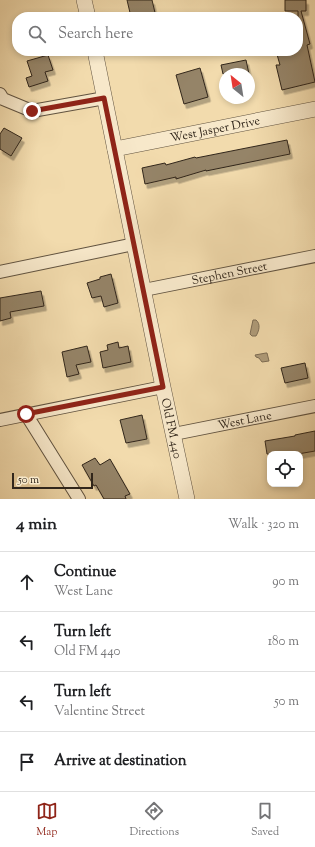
<!DOCTYPE html>
<meta charset="utf-8">
<style>
:root{--surface:#fff;--page:#f6f6f6;--text:#202124;--muted:#757577;--line:#e0e0e0;--accent:#8f2418}
body{margin:0;font-family:"Sorts Mill Goudy",serif;background:var(--page);color:var(--text)}
.controls{position:absolute;right:12px;bottom:12px;display:grid;overflow:hidden;border-radius:8px;box-shadow:0 2px 6px #0003}
.controls button{width:36px;height:36px;display:grid;place-items:center;padding:0;border:0;border-bottom:1px solid var(--line);background:var(--surface);color:var(--text);font:20px sans-serif}
.compass{position:absolute;left:219px;top:68px;width:36px;height:36px;border-radius:50%;background:var(--surface);box-shadow:0 2px 6px #0003;rotate:330deg}
.scale{position:absolute;left:12px;bottom:10px;width:81px;box-sizing:border-box;padding-left:4px;border:2px solid #31261b;border-top:0;font-size:11px;line-height:14px;white-space:nowrap;color:#31261b;-webkit-text-stroke:3px #f7e8ca;paint-order:stroke}
.stop{position:absolute;width:12px;height:12px;margin:-9px;border:3px solid #8f2418;border-radius:50%;background:#fff}
.stop.end{background:#8f2418;border-color:#fff;box-shadow:0 1px 4px #0008}
.list{margin:0;padding:0;list-style:none}
h2{display:flex;justify-content:space-between;align-items:center;height:52px;margin:0;padding:0 16px;font-size:17px}
h2 small{font-size:13px;font-weight:400;color:var(--muted)}
.list li{display:grid;grid-template-columns:26px 1fr auto;gap:12px;align-items:center;box-sizing:border-box;height:60px;padding:0 16px;border-top:1px solid var(--line)}
.list b{display:block;font-size:15px;white-space:nowrap}
.list p{margin:0;font-size:13px;white-space:nowrap;color:var(--muted)}
.list em{font-size:13px;font-style:normal;color:var(--muted)}
.icon{flex:none;width:22px;height:22px;fill:none;stroke:currentColor;stroke-width:2;stroke-linecap:round;stroke-linejoin:round}
.map{position:relative;flex:none;width:315px;height:499px;overflow:hidden}
.search{position:absolute;background:var(--surface);box-shadow:0 2px 6px #0003;left:12px;right:12px;top:12px;height:44px;display:flex;align-items:center;gap:10px;box-sizing:border-box;padding:0 14px;border-radius:16px;color:var(--muted);font-size:15px}
.sheet{height:292px;background:var(--surface)}
nav{display:flex;justify-content:space-around;align-items:center;box-sizing:border-box;height:56px;border-top:1px solid var(--line);background:var(--surface);font-size:11px;color:var(--muted)}
nav a{display:grid;justify-items:center;gap:2px}
nav .on{color:var(--accent)}
.map>svg:first-child{display:block}
.water{fill:#b09d7b;stroke:#7d6d55}
.building{fill:#958467;stroke:#31261b;filter:url(#shadow)}
.lines{fill:none;stroke-linecap:round;stroke-linejoin:round}
.minor-casing{stroke:#615340;stroke-width:14}
.tertiary-casing{stroke:#615340;stroke-width:16}
.minor{stroke:#f7e8ca;stroke-width:12}
.tertiary{stroke:#f7e8ca;stroke-width:15}
.route{stroke:#8f2418;stroke-width:5}
.labels{text-anchor:middle;stroke-width:4;stroke-linejoin:round;paint-order:stroke}
.street-label{font-size:12px;fill:#31261b;stroke:#f7e8ca}
</style>
<div class="map">
<svg width="315" height="499" viewBox="0 0 315 499">
<defs>
<filter id="shadow"><feDropShadow dx="2.5" dy="4.5" stdDeviation="0" flood-color="#0004"/></filter>
</defs>
<rect width="100%" height="100%" fill="#f2dbad"/>
<filter id="stains"><feTurbulence type="fractalNoise" baseFrequency=".005" numOctaves="4"/><feColorMatrix values="0 0 0 0 .2 0 0 0 0 .09 0 0 0 0 .02 0 0 0 .5 -.17"/></filter>
<radialGradient id="worn" r=".72"><stop offset=".6" stop-color="#630" stop-opacity="0"/><stop offset="1" stop-color="#630" stop-opacity=".3"/></radialGradient>
<path class="water" d="M253 320H256C261 324 259 331 256 336H252L250 334Z
M266 353H267L269 361 262 362 259 358 256 357 255 355Z"/>
<path class="building" d="M127 0H152L156 17H131Z
M285 0H306V11H301L310 44 307 45 315 82 282 90 276 65H280L276 51H298V11H285Z
M48 55 53 70 45 72 48 81 29 87 26 78 32 76 27 61Z
M246 60 249 74H223L221 65Z
M200 68 208 97 184 104 176 75Z
M4 128 22 138 11 156 0 149V134Z
M287 140 290 154 206 171V170L176 179V177L145 184 142 168 165 163 166 165 195 157 196 158Z
M111 274 118 303 104 307 101 296 92 298 87 283 100 279V277Z
M41 291 44 306 10 312 11 318 0 321V298Z
M118 342 119 348 128 346 131 362 103 368 100 352 108 350 107 345Z
M87 346 91 362 76 365 79 374 67 377 62 352Z
M305 363 308 378 285 383 281 368Z
M142 415 147 439 126 443 120 420Z
M315 431V451L298 454H267L265 441 295 436V435Z
M95 458 100 465 110 459 130 494 125 496 126 499H104L96 485 94 486 82 465Z"/>
<g class="lines">
<defs>
<g id="minor">
<path d="M0 94 3 99 32 111 105 98"/>
<path d="M0 272 134 244"/>
<path id="s1" d="M144 290 315 256"/>
<path d="M26 414 79 499"/>
<path d="M0 420 163 387"/>
<path id="s2" d="M174 434 315 406"/>
</g>
<g id="tertiary">
<path d="M84 0 88 17"/>
<path id="s3" d="M95 51 163 387 187 499"/>
<path id="s4" d="M115 149 315 109"/>
</g>
</defs>
<use href="#minor" class="minor-casing"/>
<use href="#tertiary" class="tertiary-casing"/>
<use href="#minor" class="minor"/>
<use href="#tertiary" class="tertiary"/>
</g>
<g class="lines">
<path class="route" d="M26 414 163 387 104 98 32 111"/>
</g>
<g class="labels">
<g class="street-label">
<text dy="4" stroke="none"><textPath href="#s4" startOffset="102">West Jasper Drive</textPath></text>
<text dy="4" stroke="none"><textPath href="#s1" startOffset="87">Stephen Street</textPath></text>
<text dy="4" stroke="none"><textPath href="#s2" startOffset="72">West Lane</textPath></text>
<text dy="4" stroke="none"><textPath href="#s3" startOffset="385">Old FM 440</textPath></text>
</g>
</g>
<rect width="100%" height="100%" filter="url(#stains)"/>
<rect width="100%" height="100%" fill="url(#worn)"/>
</svg>
<div class="controls">
<button><svg class="icon" aria-label="locate" viewBox="0 0 24 24"><circle cx="12" cy="12" r="6"/><path d="M12 2v4M12 18v4M2 12h4M18 12h4"/></svg></button>
</div>
<svg class="compass" viewBox="-18 -18 36 36"><path d="M0-13l5 13h-10z" fill="#e53935"/><path d="M0 13l5-13h-10z" fill="#757577"/></svg>
<div class="scale">50 m</div>
<div class="stop" style="left:26px;top:414px"></div>
<div class="stop end" style="left:32px;top:111px"></div>
<div class="search"><svg class="icon" aria-label="search" viewBox="0 0 24 24"><circle cx="10" cy="10" r="6"/><path d="M15 15l6 6"/></svg>Search here</div>
</div>
<section class="sheet">
<h2>4 min<small>Walk · 320 m</small></h2>
<ul class="list">
<li><svg class="icon" aria-label="ahead" viewBox="0 0 24 24"><path d="M12 20V5M6 11l6-6 6 6"/></svg><div><b>Continue</b><p>West Lane</p></div><em>90 m</em></li>
<li><svg class="icon" aria-label="left" viewBox="0 0 24 24"><path d="M17 20v-9H6M10 6l-5 5 5 5"/></svg><div><b>Turn left</b><p>Old FM 440</p></div><em>180 m</em></li>
<li><svg class="icon" aria-label="left" viewBox="0 0 24 24"><path d="M17 20v-9H6M10 6l-5 5 5 5"/></svg><div><b>Turn left</b><p>Valentine Street</p></div><em>50 m</em></li>
<li><svg class="icon" aria-label="arrive" viewBox="0 0 24 24"><path d="M6 21V4h12l-3 4 3 4H6"/></svg><div><b>Arrive at destination</b></div></li>
</ul>
</section>
<nav>
<a class="on"><svg class="icon" aria-label="map" viewBox="0 0 24 24"><path d="M3 6l6-2 6 2 6-2v14l-6 2-6-2-6 2zM9 4v14M15 6v14"/></svg>Map</a>
<a><svg class="icon" aria-label="directions" viewBox="0 0 24 24"><path d="M12 3l9 9-9 9-9-9zM9 14v-3h6M13 9l2 2-2 2"/></svg>Directions</a>
<a><svg class="icon" aria-label="saved" viewBox="0 0 24 24"><path d="M7 4h10v16l-5-4-5 4z"/></svg>Saved</a>
</nav>
